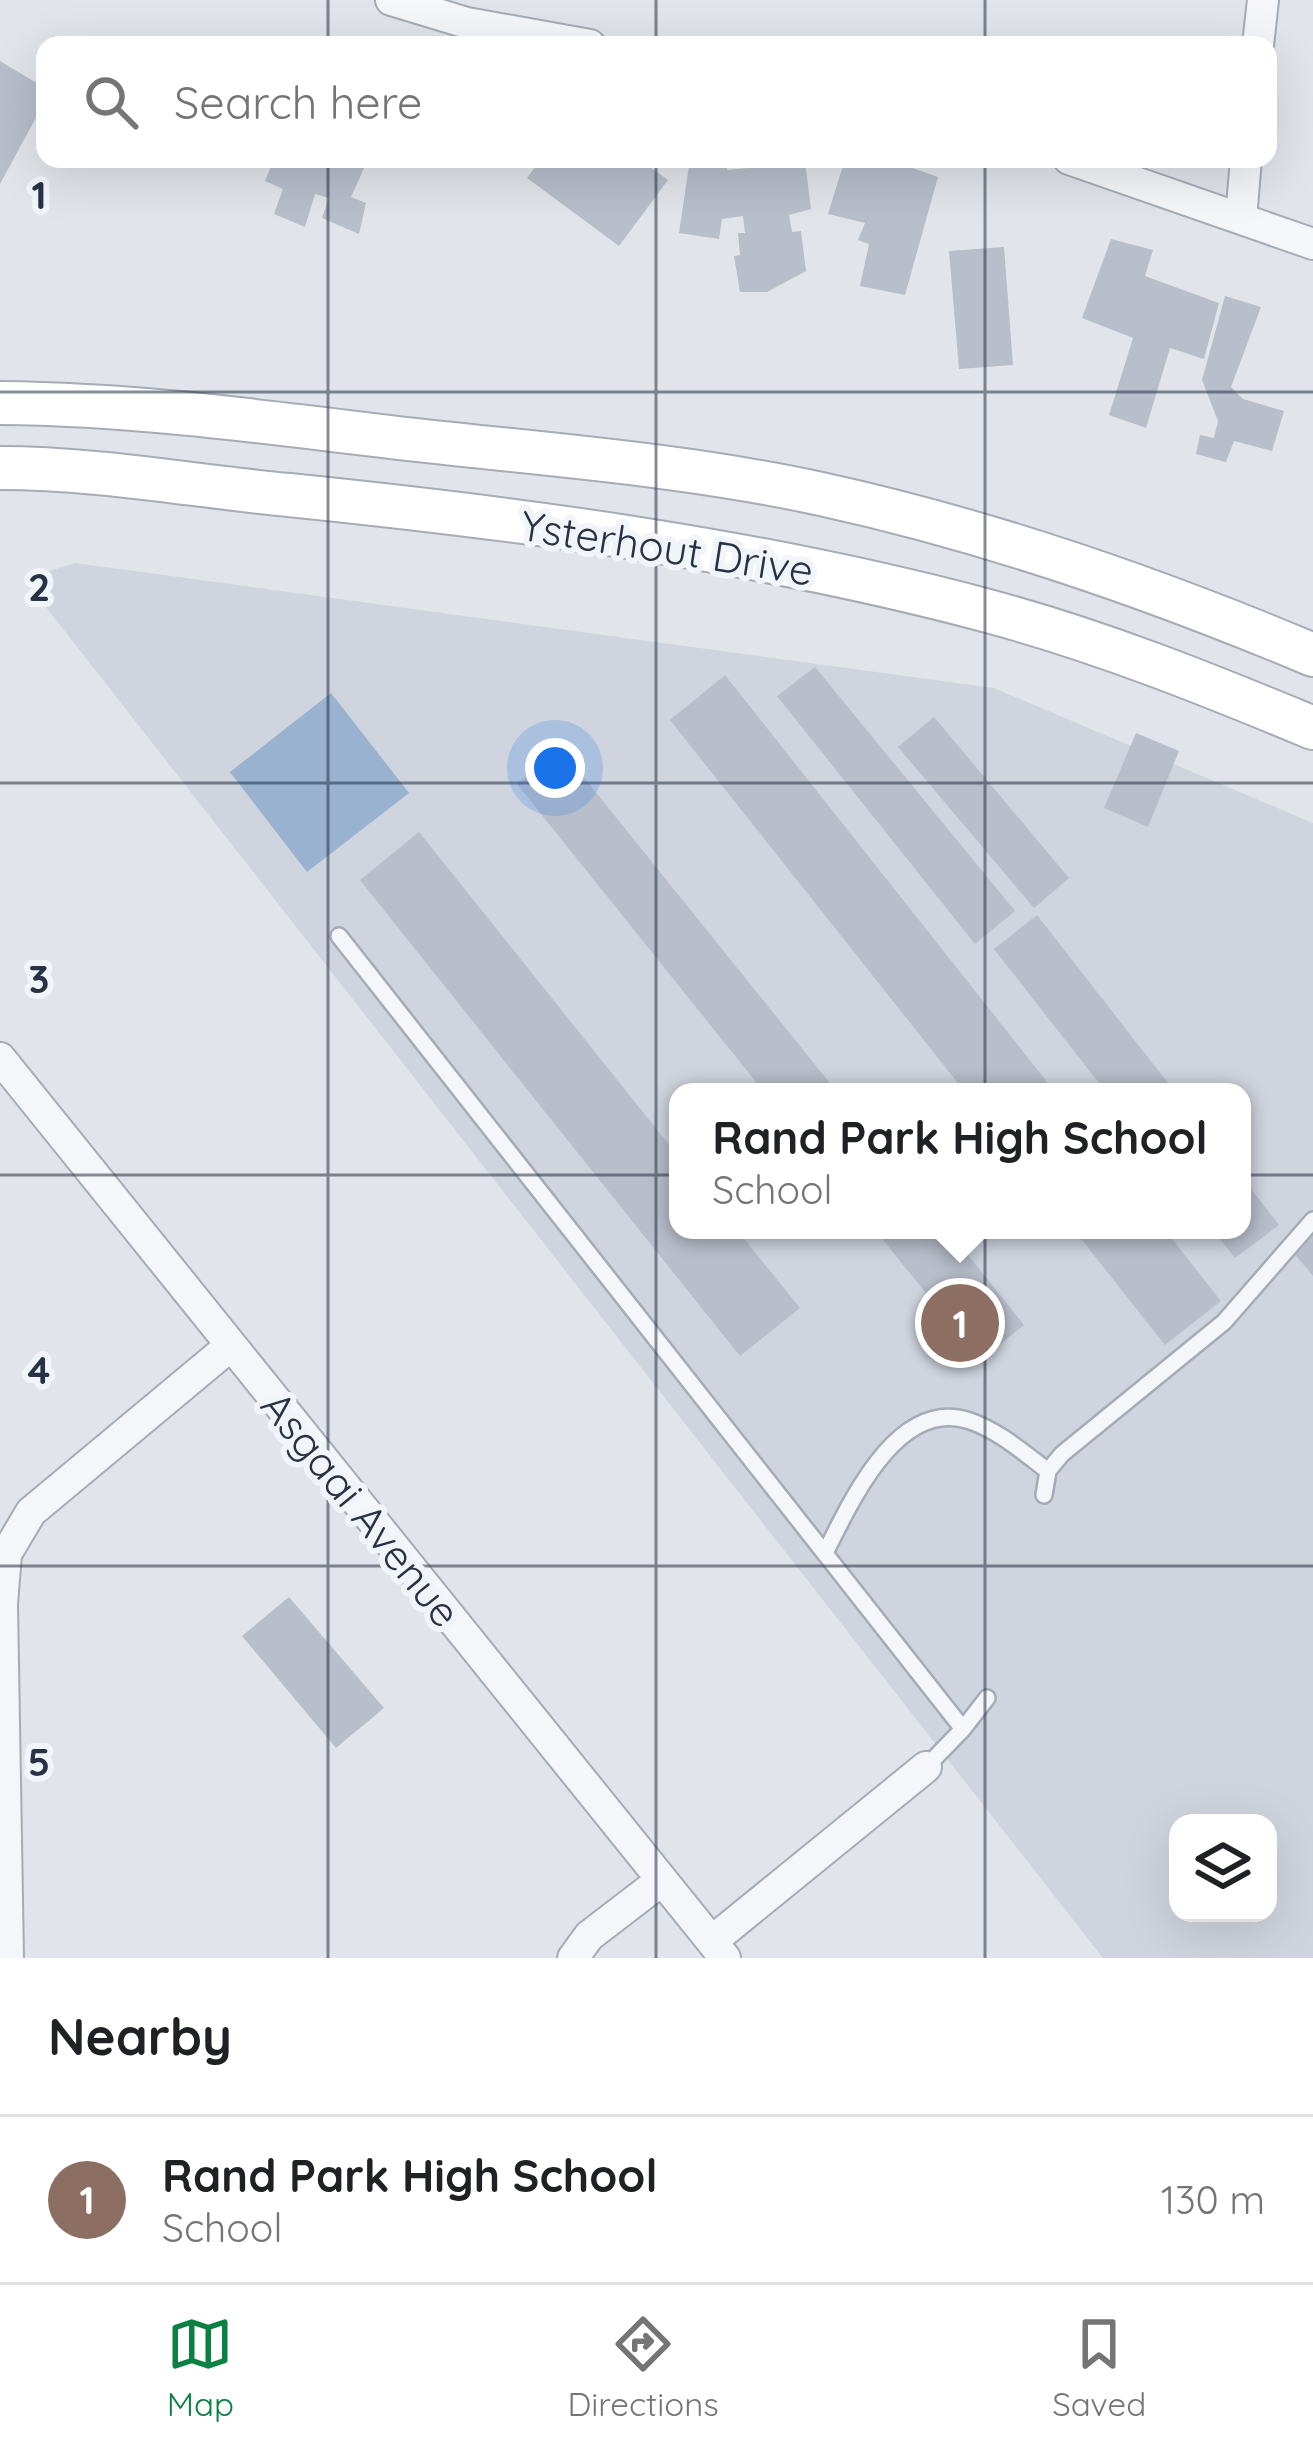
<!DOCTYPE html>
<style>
:root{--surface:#fff;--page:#f2f2f2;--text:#202124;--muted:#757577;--line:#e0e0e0;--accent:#0b8043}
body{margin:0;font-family:Quicksand,sans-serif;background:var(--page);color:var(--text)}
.controls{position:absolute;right:36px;bottom:36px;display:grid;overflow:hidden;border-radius:24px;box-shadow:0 12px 48px #0002}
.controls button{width:108px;height:108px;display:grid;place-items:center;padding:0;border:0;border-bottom:3px solid var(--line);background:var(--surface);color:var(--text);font:60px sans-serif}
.you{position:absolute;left:555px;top:768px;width:42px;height:42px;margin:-30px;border:9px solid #fff;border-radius:50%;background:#1a73e8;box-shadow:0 0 0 18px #1a73e833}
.badge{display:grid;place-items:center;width:78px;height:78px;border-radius:50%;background:var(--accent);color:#fff;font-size:39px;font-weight:700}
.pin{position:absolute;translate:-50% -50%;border:6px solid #fff;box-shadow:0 3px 12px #0006}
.popup{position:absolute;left:669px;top:1083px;width:582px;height:156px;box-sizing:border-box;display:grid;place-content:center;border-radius:24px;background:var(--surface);filter:drop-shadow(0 3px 9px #0005);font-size:39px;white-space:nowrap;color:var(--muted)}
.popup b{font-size:45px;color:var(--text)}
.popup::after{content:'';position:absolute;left:50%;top:100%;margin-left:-24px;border:24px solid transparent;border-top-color:var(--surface)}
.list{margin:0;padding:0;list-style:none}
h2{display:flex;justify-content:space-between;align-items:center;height:156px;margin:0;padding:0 48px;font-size:51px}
h2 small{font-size:39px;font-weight:400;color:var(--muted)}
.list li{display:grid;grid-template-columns:78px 1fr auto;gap:36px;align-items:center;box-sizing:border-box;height:168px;padding:0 48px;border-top:3px solid var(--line)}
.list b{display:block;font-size:45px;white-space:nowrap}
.list p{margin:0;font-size:39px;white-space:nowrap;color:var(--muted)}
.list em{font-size:39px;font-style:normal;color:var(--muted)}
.icon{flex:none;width:66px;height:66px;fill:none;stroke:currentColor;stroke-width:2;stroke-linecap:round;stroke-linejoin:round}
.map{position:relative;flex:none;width:1313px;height:1958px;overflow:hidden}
.search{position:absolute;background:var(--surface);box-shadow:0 12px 48px #0002;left:36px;right:36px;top:36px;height:132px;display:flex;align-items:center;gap:30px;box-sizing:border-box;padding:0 42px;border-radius:24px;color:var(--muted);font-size:45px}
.sheet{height:324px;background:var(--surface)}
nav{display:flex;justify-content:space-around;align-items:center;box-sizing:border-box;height:168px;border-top:3px solid var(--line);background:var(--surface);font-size:33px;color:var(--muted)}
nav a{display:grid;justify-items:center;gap:6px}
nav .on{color:var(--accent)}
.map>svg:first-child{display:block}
.built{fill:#cfd4de;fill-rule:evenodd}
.water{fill:#98b2cf}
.building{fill:#b8beca}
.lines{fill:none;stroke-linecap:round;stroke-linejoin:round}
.lane-casing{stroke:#a5acb6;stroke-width:20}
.street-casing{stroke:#a5acb6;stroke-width:34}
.secondary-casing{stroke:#a5acb6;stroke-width:46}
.lane{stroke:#f4f6f9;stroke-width:15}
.street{stroke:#f4f6f9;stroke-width:30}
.secondary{stroke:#fff;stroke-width:42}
.grid{fill:none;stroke:#273245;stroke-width:3;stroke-opacity:0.55}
.labels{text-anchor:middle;stroke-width:12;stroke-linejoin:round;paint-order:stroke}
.street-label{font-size:42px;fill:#273245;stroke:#f1f4f8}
.grid-label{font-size:39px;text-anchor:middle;font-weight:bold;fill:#273245;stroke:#f1f4f8;stroke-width:12;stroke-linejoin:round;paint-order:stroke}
</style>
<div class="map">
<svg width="1313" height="1958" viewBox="0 0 1313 1958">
<rect width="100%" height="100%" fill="#e1e5eb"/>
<path class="built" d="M75 563 994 688 1313 823V1958H1103L24 579ZM678 1092H1242V1230H678ZM1178 1823H1268V1913H1178Z"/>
<path class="water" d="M331 693 409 793 307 872 230 772Z"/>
<path class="building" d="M0 61 45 88V101L0 184Z
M274 159H346L365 166 351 197 366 203 359 234 322 218 329 198 315 194 305 227 274 214 283 189 265 181Z
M541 159H639L668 180 619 246 527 178Z
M690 159H728L727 170 749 168 746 159 805 161 811 209 789 215 792 232 801 231 806 271 767 292H740L734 256 740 255 738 233H745L743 216 722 219 719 239 679 233Z
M845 159H887L938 177 905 295 860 286 869 244 858 240 865 223 828 214Z
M1111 239 1153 250 1145 276 1219 303 1204 359 1170 348 1146 428 1109 415 1133 338 1082 318Z
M1004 247 1013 365 959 369 949 251Z
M1225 296 1261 307 1231 387 1243 399 1284 411 1272 451 1234 441 1226 462 1196 454 1200 435 1214 438 1218 421 1202 380Z
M815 667 1015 911 975 944 777 696Z
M725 675 1055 1092H965L670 720Z
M934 717 1069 878 1034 908 898 747Z
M1136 733 1179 751 1148 827 1104 808Z
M561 749 837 1092H764L517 784Z
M419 832 678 1156V1230H737L800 1308 740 1356 360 880Z
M1037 915 1175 1092H1106L994 949Z
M1242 1177 1279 1225 1235 1258 1213 1230H1242Z
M875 1230H948L1024 1325 980 1360Z
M1074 1230H1165L1221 1301 1165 1345Z
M1313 1234V1276L1293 1252Z
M289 1597 384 1708 336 1748 242 1636Z"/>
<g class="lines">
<defs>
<path id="lane" d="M339 936 963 1729 926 1767
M1044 1495 1048 1471 1062 1454 1224 1322 1313 1220
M825 1553C850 1504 897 1396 970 1421 999 1431 1024 1453 1048 1471
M963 1729 987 1698"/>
<path id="street" d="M391 0 467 23 590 45
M1258 45 1263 0
M1069 159 1313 244
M1241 218 1246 159
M0 1058 725 1958
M712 1941 926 1767
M8 1958 2 1604 6 1554 31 1512 229 1347
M573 1958 589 1936 662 1880"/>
<path id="secondary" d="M0 403C132 404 267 422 398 438 539 454 683 464 821 494 990 531 1154 588 1313 655
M0 468C96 468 194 486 289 495 524 519 760 550 988 611 1100 641 1207 684 1313 728"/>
</defs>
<use href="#lane" class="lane-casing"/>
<use href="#street" class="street-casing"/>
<use href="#secondary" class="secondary-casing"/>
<use href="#lane" class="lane"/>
<use href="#street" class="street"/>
<use href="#secondary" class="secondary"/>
</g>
<path class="grid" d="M328 0V45M656 0V45M985 0V45M328 159V1958M656 159V1958M985 159V1958M0 392H1313M0 783H1313M0 1175H1313M0 1566H1313"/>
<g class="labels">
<g class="street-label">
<text transform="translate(667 548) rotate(9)" y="15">Ysterhout Drive</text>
<text transform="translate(361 1509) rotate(51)" y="15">Asgaai Avenue</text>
</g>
</g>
<g class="grid-label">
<text x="39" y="209">1</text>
<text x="39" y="601">2</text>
<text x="39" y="993">3</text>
<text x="39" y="1384">4</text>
<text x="39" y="1776">5</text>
</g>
</svg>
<div class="controls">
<button><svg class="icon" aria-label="layers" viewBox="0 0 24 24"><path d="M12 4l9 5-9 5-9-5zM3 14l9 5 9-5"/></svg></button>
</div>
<div class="you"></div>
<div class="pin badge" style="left:960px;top:1323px;background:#8d6e63">1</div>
<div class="popup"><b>Rand Park High School</b>School</div>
<div class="search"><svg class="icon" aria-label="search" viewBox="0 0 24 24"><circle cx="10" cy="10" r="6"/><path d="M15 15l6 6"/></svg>Search here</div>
</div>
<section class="sheet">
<h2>Nearby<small></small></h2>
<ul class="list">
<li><span class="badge" style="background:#8d6e63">1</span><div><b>Rand Park High School</b><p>School</p></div><em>130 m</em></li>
</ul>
</section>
<nav>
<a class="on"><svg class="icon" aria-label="map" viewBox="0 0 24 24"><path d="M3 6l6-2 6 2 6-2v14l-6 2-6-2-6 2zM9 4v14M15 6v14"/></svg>Map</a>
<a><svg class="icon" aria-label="directions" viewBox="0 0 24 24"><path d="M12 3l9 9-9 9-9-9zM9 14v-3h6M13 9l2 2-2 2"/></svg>Directions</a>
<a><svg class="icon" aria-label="saved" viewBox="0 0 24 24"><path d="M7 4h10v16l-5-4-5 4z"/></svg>Saved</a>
</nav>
